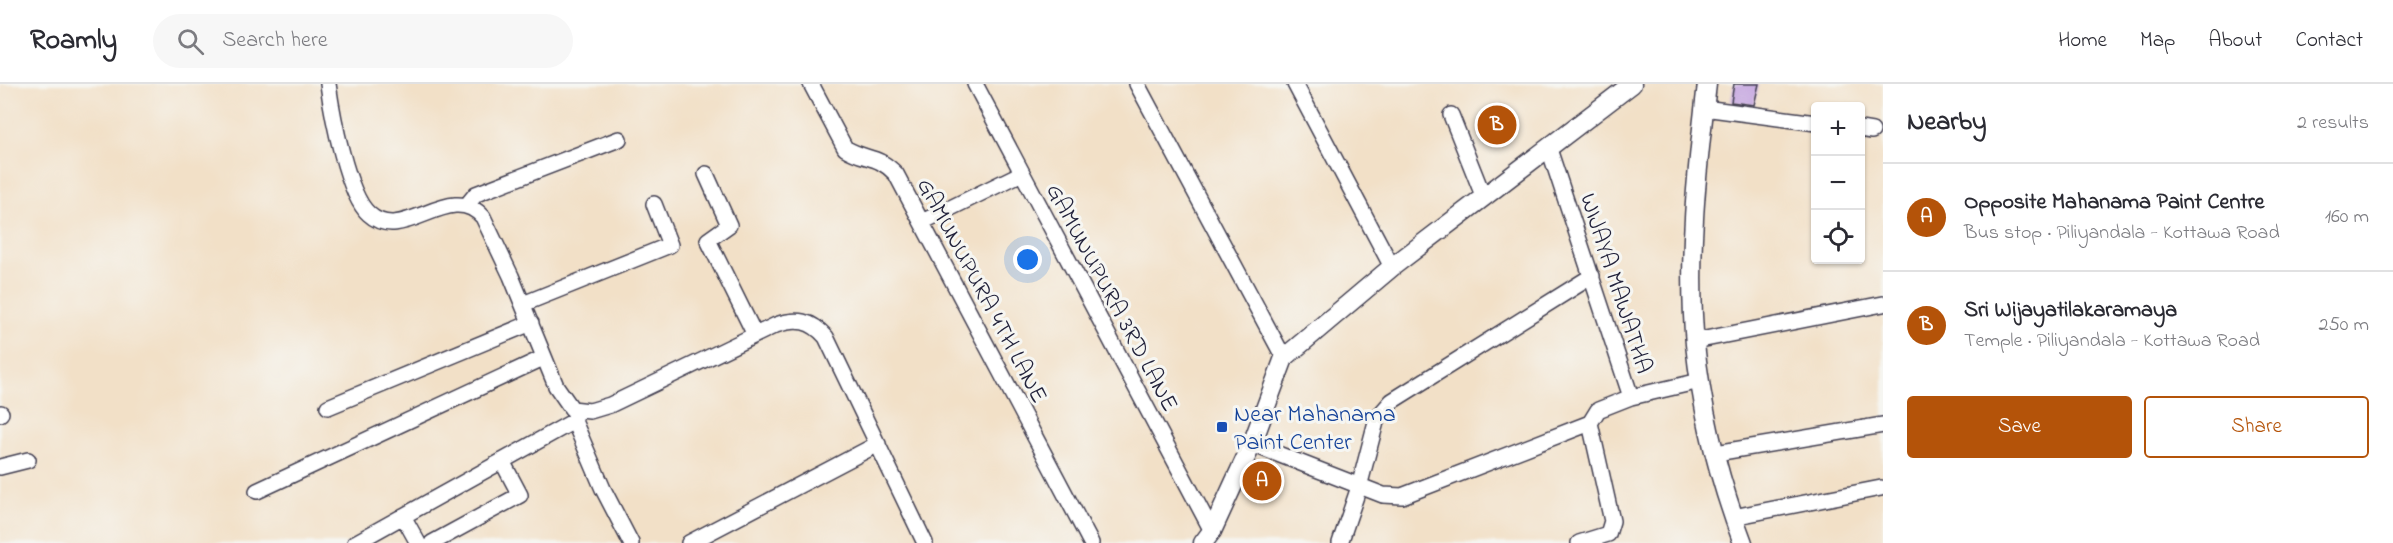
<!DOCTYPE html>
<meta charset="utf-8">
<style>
:root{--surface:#fff;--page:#f7f7f7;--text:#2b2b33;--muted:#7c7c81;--line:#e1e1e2;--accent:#b45309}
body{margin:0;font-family:"Indie Flower",sans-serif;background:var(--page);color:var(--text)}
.controls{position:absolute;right:18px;top:18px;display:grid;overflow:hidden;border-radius:6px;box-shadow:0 2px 4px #0004}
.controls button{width:54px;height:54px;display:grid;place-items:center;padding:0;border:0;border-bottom:2px solid var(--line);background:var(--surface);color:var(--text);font:30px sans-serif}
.you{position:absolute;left:1028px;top:176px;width:21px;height:21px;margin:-15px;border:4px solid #fff;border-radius:50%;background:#1a73e8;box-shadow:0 0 0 9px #1a73e833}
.badge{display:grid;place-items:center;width:39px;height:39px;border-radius:50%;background:var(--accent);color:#fff;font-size:20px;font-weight:700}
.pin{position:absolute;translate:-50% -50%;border:3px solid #fff;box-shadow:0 2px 6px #0006}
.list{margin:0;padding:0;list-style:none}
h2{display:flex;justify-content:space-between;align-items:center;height:78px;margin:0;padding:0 24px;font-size:26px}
h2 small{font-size:20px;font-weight:400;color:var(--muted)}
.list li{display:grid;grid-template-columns:39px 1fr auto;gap:18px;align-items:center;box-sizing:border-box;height:108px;padding:0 24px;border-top:2px solid var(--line)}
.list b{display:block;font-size:22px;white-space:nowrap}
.list p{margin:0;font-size:20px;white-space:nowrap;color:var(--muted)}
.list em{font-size:20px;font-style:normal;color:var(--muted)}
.actions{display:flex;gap:12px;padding:18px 24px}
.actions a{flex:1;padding:14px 0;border:2px solid var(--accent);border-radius:6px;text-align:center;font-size:21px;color:var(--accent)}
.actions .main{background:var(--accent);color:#fff}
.icon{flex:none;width:33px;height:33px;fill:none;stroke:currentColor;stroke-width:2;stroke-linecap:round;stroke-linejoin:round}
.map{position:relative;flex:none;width:1883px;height:459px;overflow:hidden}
header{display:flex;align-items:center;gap:36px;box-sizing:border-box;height:84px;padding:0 30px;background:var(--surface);border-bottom:2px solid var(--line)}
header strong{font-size:28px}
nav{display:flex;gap:33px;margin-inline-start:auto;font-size:21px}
.search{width:420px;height:54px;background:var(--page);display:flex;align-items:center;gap:15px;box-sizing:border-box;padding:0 21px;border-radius:33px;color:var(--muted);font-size:22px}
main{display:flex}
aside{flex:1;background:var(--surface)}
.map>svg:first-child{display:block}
.building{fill:#be9add}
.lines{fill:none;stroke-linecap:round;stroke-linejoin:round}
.minor-casing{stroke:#413e50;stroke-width:18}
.major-casing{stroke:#413e50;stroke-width:21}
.minor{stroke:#fff;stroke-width:15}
.major{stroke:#fff;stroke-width:18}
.transit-dot{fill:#1a4fb4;stroke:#f6f6f2;stroke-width:2}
.labels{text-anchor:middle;stroke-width:6;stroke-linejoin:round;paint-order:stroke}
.street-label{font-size:24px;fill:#22223b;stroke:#f6f6f2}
.transit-label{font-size:24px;fill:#164399;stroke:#f6f6f2;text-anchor:start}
</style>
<header>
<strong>Roamly</strong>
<div class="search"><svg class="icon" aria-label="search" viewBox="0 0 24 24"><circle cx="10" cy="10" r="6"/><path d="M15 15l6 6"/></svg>Search here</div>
<nav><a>Home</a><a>Map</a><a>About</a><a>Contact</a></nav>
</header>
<main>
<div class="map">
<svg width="1883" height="459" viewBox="0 0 1883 459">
<rect width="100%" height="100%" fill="#f6f6f2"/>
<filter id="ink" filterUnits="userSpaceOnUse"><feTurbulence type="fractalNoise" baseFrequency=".0167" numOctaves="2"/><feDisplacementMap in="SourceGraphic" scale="12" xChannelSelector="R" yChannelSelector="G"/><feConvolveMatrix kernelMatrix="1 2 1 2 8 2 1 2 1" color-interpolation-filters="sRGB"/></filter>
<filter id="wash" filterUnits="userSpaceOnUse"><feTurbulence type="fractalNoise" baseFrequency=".008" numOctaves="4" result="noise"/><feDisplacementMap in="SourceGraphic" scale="24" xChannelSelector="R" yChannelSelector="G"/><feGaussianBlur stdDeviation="1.35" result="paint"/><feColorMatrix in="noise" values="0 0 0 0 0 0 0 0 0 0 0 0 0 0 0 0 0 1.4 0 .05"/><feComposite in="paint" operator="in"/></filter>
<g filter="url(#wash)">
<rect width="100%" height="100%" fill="#f2e0c7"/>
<g id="blocks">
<path class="building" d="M1734 0H1759L1754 21 1731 18Z"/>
</g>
</g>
<g filter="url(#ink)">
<use href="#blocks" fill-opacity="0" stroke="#413e50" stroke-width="1.5"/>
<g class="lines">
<defs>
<path id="minor" d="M328 0C332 29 347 111 369 130 403 162 450 95 483 133L511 192 556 302 572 325 590 327 610 321 776 241C797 234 811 236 826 253L925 459
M811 0 845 64C866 77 877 70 896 90L1091 459
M975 0 1212 447
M1137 0 1284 274
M1295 0 1392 183
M1704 24 1816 39
M1451 31 1484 114
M1860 45 1872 47
M1549 65 1631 313 1700 297
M706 90 729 141 708 156 755 251
M467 121 476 110 619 55
M922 138 1022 89
M523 220 670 161 654 120
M1695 257 1883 220
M328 323 531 239
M0 330 1 329
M574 337 603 405 631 459
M1252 360 1383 411 1402 412 1590 339
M1716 369 1883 341
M0 383 28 376
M257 407 543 274
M403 432 418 459
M1733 433 1881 404
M355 459 574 337 577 327
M432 459 520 411 502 377
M689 459 878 360
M1340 459 1359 403 1377 334 1392 317 1592 192
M1579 459 1608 450 1612 437 1590 339 1598 326 1631 313"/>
<path id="major" d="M1707 0C1697 85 1687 174 1695 260 1702 327 1719 396 1743 459
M1203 459 1212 447 1252 360 1284 274 1392 183 1632 0"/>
</defs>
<use href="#minor" class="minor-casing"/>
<use href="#major" class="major-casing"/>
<use href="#minor" class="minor"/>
<use href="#major" class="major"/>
</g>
</g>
<rect class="transit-dot" x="1216" y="337" width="12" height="12" rx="3"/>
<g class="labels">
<g class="street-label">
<text transform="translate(1617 199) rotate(72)" y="8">WIJAYA MAWATHA</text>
<text transform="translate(983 206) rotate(62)" y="8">GAMUNUPURA 4TH LANE</text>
<text transform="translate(1113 213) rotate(62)" y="8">GAMUNUPURA 3RD LANE</text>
</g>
<g class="transit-label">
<text x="1234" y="337">Near Mahanama<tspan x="1234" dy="28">Paint Center</tspan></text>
</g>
</g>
</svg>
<div class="controls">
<button>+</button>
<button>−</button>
<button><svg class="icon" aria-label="locate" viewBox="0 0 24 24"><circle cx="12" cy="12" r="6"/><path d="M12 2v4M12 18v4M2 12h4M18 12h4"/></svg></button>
</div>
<div class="you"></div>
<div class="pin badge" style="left:1262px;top:397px">A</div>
<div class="pin badge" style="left:1497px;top:41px">B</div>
</div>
<aside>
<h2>Nearby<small>2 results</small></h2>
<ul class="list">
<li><span class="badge">A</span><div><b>Opposite Mahanama Paint Centre</b><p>Bus stop · Piliyandala - Kottawa Road</p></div><em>160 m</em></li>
<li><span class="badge">B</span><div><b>Sri Wijayatilakaramaya</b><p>Temple · Piliyandala - Kottawa Road</p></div><em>250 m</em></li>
</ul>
<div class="actions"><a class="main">Save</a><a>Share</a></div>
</aside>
</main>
